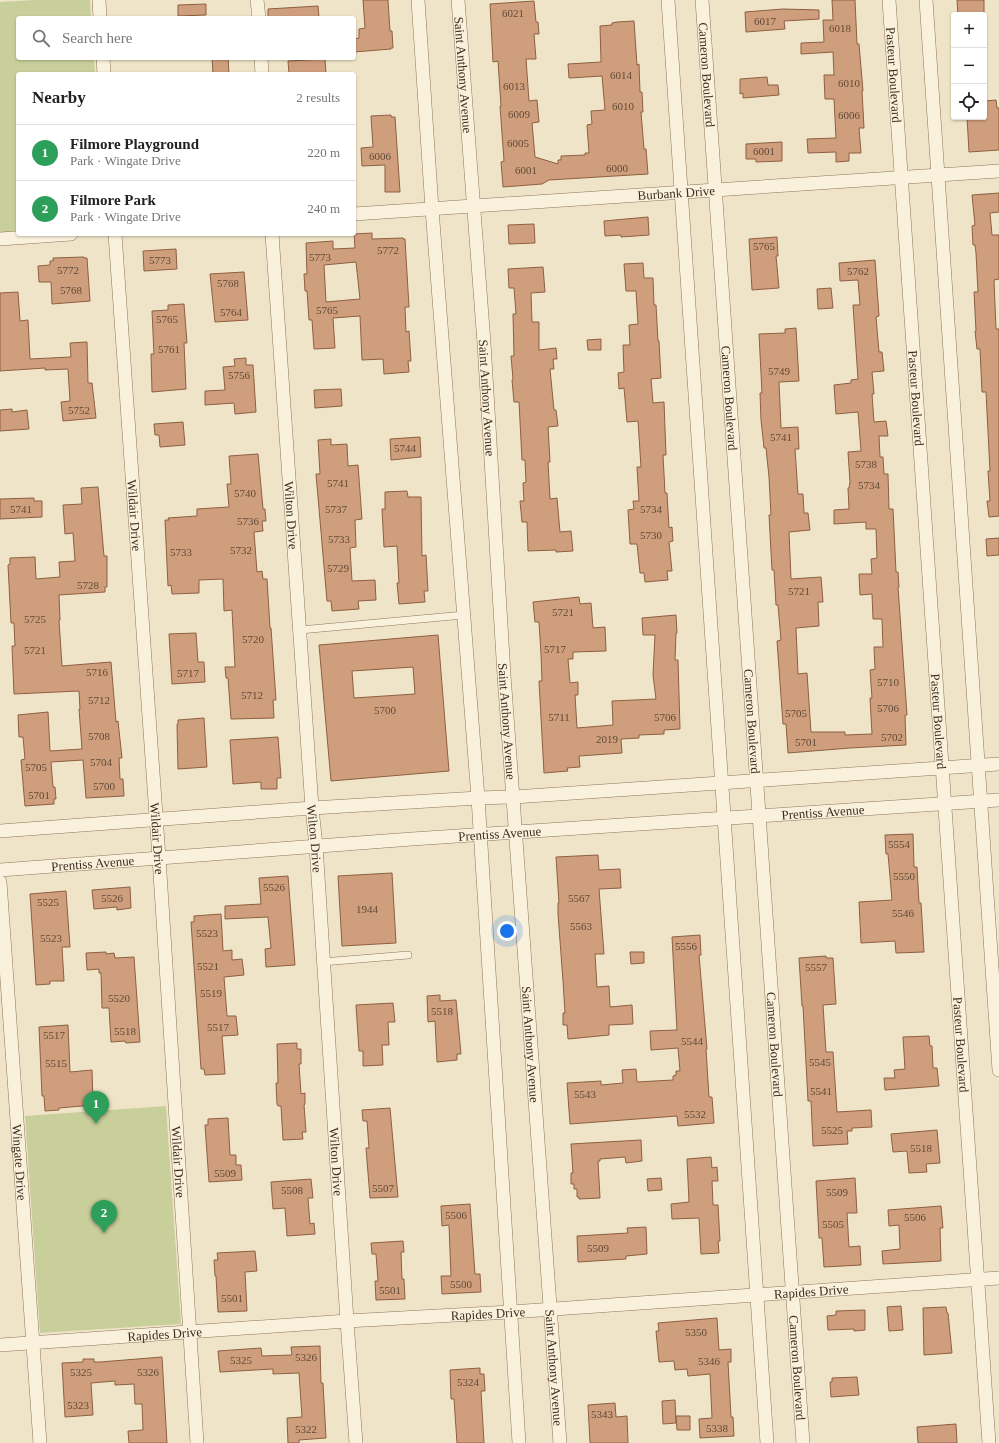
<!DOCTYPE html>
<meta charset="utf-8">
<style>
:root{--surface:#fff;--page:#f6f6f6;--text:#222;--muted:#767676;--line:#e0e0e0;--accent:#9e2a2b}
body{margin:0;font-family:"Times New Roman",serif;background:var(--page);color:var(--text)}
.controls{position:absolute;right:12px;top:12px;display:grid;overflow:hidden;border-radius:4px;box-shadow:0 1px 3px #0004}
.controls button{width:36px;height:36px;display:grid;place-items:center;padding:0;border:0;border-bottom:1px solid var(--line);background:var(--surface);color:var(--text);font:20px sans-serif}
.you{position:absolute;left:507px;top:931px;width:14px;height:14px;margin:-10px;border:3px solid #fff;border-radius:50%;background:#1a73e8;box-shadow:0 0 0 6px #1a73e833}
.badge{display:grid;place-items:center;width:26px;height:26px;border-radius:50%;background:var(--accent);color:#fff;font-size:13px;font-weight:700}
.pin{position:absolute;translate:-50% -33px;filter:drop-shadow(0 1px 2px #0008)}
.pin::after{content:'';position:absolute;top:21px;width:14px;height:12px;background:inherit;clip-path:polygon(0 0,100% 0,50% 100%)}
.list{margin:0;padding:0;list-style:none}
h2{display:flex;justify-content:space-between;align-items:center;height:52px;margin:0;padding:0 16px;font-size:17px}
h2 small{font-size:13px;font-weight:400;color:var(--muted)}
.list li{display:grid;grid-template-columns:26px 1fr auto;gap:12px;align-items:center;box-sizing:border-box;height:56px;padding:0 16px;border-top:1px solid var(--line)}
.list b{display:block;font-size:15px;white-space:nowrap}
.list p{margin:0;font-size:13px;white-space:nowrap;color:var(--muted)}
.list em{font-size:13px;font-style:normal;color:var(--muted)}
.icon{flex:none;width:22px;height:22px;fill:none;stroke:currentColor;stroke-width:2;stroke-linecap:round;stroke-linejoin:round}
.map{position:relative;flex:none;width:999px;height:1443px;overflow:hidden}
.search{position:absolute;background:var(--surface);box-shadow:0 1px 3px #0004;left:16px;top:16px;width:340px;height:44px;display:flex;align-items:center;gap:10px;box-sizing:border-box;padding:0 14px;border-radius:4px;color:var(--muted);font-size:15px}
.panel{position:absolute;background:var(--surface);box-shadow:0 1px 3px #0004;left:16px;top:72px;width:340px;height:164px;border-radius:4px}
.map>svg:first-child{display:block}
.green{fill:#c9cf9b}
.building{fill:#cf9f7d;stroke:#8d5f41;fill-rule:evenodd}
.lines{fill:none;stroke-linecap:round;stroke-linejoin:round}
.lane-casing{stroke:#8d765c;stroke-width:8}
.street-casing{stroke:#8d765c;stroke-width:14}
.lane{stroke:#faf1dc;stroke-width:7}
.street{stroke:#faf1dc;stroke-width:13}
.labels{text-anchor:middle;stroke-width:4;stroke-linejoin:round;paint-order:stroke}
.number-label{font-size:11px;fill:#624a37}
.street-label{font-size:13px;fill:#3d2e20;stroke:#f7eed8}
</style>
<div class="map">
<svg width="999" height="1443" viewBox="0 0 999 1443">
<rect width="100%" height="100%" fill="#f0e4c8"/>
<path class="green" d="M35 0H90L91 18H18V58H94L95 74H18V233L0 234V2Z
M166 1106 181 1324 40 1333 25 1116Z"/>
<path class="building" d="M363 0H388L390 31H392L393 48H391V49L354 52V39L359 38V29L365 28Z
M832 0H855L857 44H859L863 91H862L864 128H859L861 153H849V161L836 162V152L808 153 807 139 836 138 834 99H825L824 75H834L833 52 801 54V43L824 42 823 20H833Z
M957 0H984V14L958 15Z
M534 1 536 22H538L539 34H534L536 59H526L529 101 537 100 539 122 532 123 535 157 558 164V160H561V156L585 155V153H589L587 125 592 124 591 111 605 110 602 76 569 78 568 64 601 62 600 26 612 25V23L617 22 634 21 637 65 639 64 640 92H642L643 112H641L644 149H646L648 174 549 180 542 184 503 187 501 162 504 161 500 106H501L498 61 493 62 490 4Z
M206 4V15L178 16V5Z
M318 6 319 18H268V9Z
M783 9 819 10V19L784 21 785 29 746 32 745 12Z
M212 58H228L229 74H213Z
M325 59 326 74H289L288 61Z
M767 77 768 85H778L779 95 743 98V93L740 94V79Z
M996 100 997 108H999V150L969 152 967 117H984V101Z
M391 115V117H395L400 192H385V165L362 166 361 148 373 147 371 116Z
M782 142V161L756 162V159H746V144Z
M999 193V212L990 213 992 235H999V279L994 280 996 329H999V516L989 517 987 501H990L988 471H990L986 392H982L980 349H977L975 331H976L974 292H978L976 253 975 245H973L972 226 975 225 972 195Z
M648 217 649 235 621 237V235L605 236 604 221Z
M534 224 535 243 509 244 508 225Z
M372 233V239L403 238V239H405L409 307H405L406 332 409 331 411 361H408L409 372 384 374 383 359 362 360 360 316 333 318 335 348 314 349 312 320H309L307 291H305L304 274H307L306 243 333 241V249L355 248 354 234ZM356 262 360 299 326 302 324 265Z
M777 237 778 256H776L779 288 752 290 749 239Z
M176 249 177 269 144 271 143 251Z
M84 257V258H87L90 301 52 304 51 282H39L38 266 50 265V261H53V258Z
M875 260 879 316 876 317 879 352H882L884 371 872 372 874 394H872L874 422 886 421 888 436H879L880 457H883L884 474H888L889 509H893L896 572H898L899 587H898L907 715H905L906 745 850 748 788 753 786 724H783L777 641 781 640 778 605H776L774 570H772L769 515H771L769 477 766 448H764L761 420 760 393H762L759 334 785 333V329L796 328 799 381 779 382 781 428 798 427 799 449H795L798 494H803L804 513H808L810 530 789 532 791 579 821 577 823 602H818L819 626 796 628 798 674 807 673 811 732H845V735L872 734 870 698H872L870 670 875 669 874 647H883L882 619H873L872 594 860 595 859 574H872L871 559 877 558 876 529H866V522L834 524V510L849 509 848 488H849L850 482 848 452 861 451 858 412 836 414 834 385 851 383V380L858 379 853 305H860L858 280 840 281 839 263Z
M643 263 644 278H653L654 305H656L658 341H659L661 378 651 379 653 403 664 402 666 455H663L665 493H667L669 528 672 527 673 541 669 542 672 571H667L668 580 645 582 644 573H640L637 544H630L628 510 634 509 633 501H639L637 467H641L638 421 627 422 624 388 619 389 618 373 624 372 623 345H630L629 325 638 324 636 291H626L624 264Z
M543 267 545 292 531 293 532 322H539V350L556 348 557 359H553L554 369H550L554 410H556L558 426 548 427 550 462H548L550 499 557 498 560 532 571 531 573 551 556 552V550L528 551 527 522H522L520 501H524L523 483 526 482 525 460H522L519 402H514L512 380 513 379 511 356H514L513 314H516L514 288H509L508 269Z
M244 272 248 320 215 322 210 274Z
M831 288 833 308 818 309 817 289Z
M18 292 20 321 28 320 30 359 71 357 70 343 87 342 88 383H92L96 418 63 421 61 402 70 401 68 369 45 370V368L0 371V293Z
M184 304 187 343H184L186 389 152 392 151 354H154L152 311 168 310V305Z
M601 339V350H588L587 340Z
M246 358V365H253L256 412 235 414 234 403 205 405V391L225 390 223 367 235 366 234 359Z
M341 389 342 406 315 408 314 390Z
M12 409V412L27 410 29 429 0 431V410Z
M183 422 185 445 160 447 159 435H155L154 424Z
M420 437 421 457 391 460 390 439Z
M331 439V445L347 444 348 466 358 465 362 519 355 520 356 547 350 548 352 581 375 580 376 600 358 601 359 609 332 611 331 601H327L316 474H320L318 440Z
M258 454 263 509H265L266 521H262L263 531 254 532 257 572 262 571 263 579H267L270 628H271L276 700H273L274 718 231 719 228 678H226L225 667H235L232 610 224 611 223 579 199 580V593L172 594 171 585 168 586 165 520H169L168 518 197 516V509L229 507 227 484H231L229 456Z
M98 487 104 556H107V587H105V592L59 595 60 620H59L62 666 111 662 116 722 118 721 122 758H119L120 779H123L124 796 86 798 83 760 51 762 53 787H55L56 799H54V804L25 806 21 760 25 759 23 737H19L18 715 48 712 50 751 82 749 79 709H80L79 691 14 694 12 646H15L14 623H11L8 565 10 564V558L35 557 36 579 60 577 59 562 75 561 73 533 65 534 63 505 82 504 81 488Z
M407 491 408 497H421L422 556 426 555 428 591H424L425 602 399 604 397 583H399L397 546 384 547 382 509H385V492Z
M34 498V501H42V517L0 519V499Z
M999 538V555L987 556 986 539Z
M579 597 580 604 591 603 593 628 605 627 606 651 573 652V659H568L570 683 578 682V695H575L577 728 613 725 612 701 656 699 653 675 655 635H643L642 618 676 615 677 633H676L675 660H678L680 729 664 730V734L639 735V738L621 739 622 753 579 756 580 767 567 768 568 771 544 773 539 681H542L541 654 539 622H535L533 602Z
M196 633 198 662H204L205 682 172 684 169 634Z
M438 635 449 771 331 781 319 645ZM413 667 415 694 354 698 352 671Z
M204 718 207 767 178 769 177 724H178V720Z
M278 737 281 778H277V789H261V782L233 784 230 740Z
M913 834 914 867H917L919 903H921L924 952 896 953 895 941 861 943 859 902 892 900 888 854H886L885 835Z
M598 855 599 870 620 869 621 888 599 889 604 954H595L597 987 609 986 610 1007 632 1005 633 1024 609 1025V1035L568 1039 567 1025H563V1013H565L563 981 558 914V903H559L556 857Z
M392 873 396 943 342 946 338 876Z
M288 876 295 965 266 967 265 949 271 948 268 917 225 919V906L261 904 259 878Z
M130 887 131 908 117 910V907L94 909 92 890Z
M66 891 70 947H62L64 981H50V984L36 985 30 894Z
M221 914 223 951 232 950V960L242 959 244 975 224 977 227 1016H236L238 1035 222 1036 225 1074 205 1075 204 1069H201L191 922H194V916Z
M700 935 701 955H699L707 1049H706L709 1097H712L714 1123 678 1126 677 1116 570 1124 567 1083 601 1081V1085L623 1083 622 1070 636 1069 637 1082 673 1080V1076L676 1075V1071H680L678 1048 651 1050 650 1031 677 1030 672 937Z
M106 952V954L114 953 115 958 134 957 140 1042 126 1043 125 1041 111 1042 109 1008H102L101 973H99V969L87 970 86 953Z
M630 952H644V963L631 964Z
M826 956V958H833L836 1004 823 1005 826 1052H833L837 1112 871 1110 872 1127 852 1128V1131H847L848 1144 813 1146 811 1101H808L803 1006H802L799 958Z
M440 995V1001L456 1000 461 1054H457V1060L437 1062 435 1021 428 1022 427 996Z
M393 1003 395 1022H388L389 1045H382L383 1065 363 1066V1051H359L356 1005Z
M68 1025 70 1072 92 1070 93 1105 59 1108V1110L45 1111 44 1096H42L39 1027Z
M929 1036 930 1046H932L933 1068H937L939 1086 885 1090 884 1078H895L894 1070 905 1069 903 1037Z
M297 1043V1049H301V1064H299L301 1094 305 1093V1104L304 1105 306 1132H302L303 1139 283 1140 281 1106H278L277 1104 276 1083H278L277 1044Z
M390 1108 398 1197 370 1198 366 1148H369L367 1121H363L362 1110Z
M228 1118 230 1155H236V1165H241L242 1180 209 1182 205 1125H208V1119Z
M937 1130 940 1163 926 1164 927 1172 909 1173 907 1151 893 1152 891 1134Z
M641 1140 642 1161 626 1163 625 1157 600 1159V1161H598L600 1198 579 1199V1197H577V1189H574V1184H571V1173H573L571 1144Z
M711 1157 712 1168 717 1167 718 1181H712L713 1205H718L720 1241H718L719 1253 701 1254 699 1218 672 1219 671 1204 689 1202 687 1159Z
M661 1178 662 1190 648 1191 647 1179Z
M855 1178 857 1213H847L849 1247 860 1246 861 1265 824 1267 822 1238H819L816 1181Z
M311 1179 313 1198H308L310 1224 314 1223 315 1234 287 1236 285 1208 273 1209 271 1182Z
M470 1204 475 1274H480L481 1292 442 1294 441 1276H451L449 1225 442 1226 441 1206Z
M941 1206 943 1228H940L941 1261 883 1264 882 1251 900 1249 899 1225 889 1226 888 1210Z
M646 1227 647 1254 626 1256V1259L578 1262 577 1236 628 1233 627 1228Z
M403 1241 404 1252H401L402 1279H404L405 1299 376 1300 375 1281H378L376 1254H372L371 1243Z
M255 1251 257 1271 245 1272 247 1311 218 1312 216 1276H215L214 1260H218L217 1253Z
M901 1306 903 1330 889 1331 887 1307Z
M946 1307 947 1313H948L952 1353 924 1355 923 1308Z
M865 1310V1330L854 1331V1329L828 1330 827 1316 836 1315V1311Z
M717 1318 719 1350 731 1349V1362H728L731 1417H733L734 1436 700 1438 699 1419 712 1418 710 1374 688 1376 687 1369 675 1370 674 1361 659 1362 656 1331H659L658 1323Z
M320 1346 321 1383H323L326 1438 299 1440V1443H288L287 1418 302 1417 299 1373 273 1374V1369L220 1372 218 1351 261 1348 262 1356 292 1355 291 1347Z
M162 1357 167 1443H129L128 1431 143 1430 142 1404H135L134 1384 115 1385V1381L91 1383 93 1415 65 1417 62 1363 83 1362V1359H94V1362H100Z
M480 1368V1374H484L485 1391H481L484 1443H457L454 1399H451L450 1370Z
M857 1377 859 1395 831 1397 830 1382H832V1378Z
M675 1400 676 1423 663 1424 662 1401Z
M615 1403 616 1417 627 1416 628 1443H590L588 1405Z
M676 1416H690V1430H677Z
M956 1424 957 1443H918L917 1427Z"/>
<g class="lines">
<defs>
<path id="lane" d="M300 630 464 615
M322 962 408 955"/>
<g id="street">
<path d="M99 0 100 18"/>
<path d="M257 0 259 18"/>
<path d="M418 0 432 209 478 798 519 1443"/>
<path id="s1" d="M458 0 484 343 504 675 560 1443"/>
<path d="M668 0 767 1443"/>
<path id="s2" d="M702 0 803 1443"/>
<path id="s3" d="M889 0 989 1443"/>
<path d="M926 0 999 1070"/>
<path d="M103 58 104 74"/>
<path d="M261 58 262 74"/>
<path id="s4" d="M354 214 999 171"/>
<path id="s5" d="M115 234 159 858 197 1443"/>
<path id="s6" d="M272 234 312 808 316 846 347 1321 356 1443"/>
<path d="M0 239 71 234"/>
<path d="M0 831 312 808 478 798 514 797 999 764"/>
<path id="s7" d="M0 870 412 839 999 800"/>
<path id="s8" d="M0 882 40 1443"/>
<path id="s9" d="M0 1345 347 1321 511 1312 999 1278"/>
</g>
</defs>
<use href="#lane" class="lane-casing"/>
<use href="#street" class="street-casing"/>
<use href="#lane" class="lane"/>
<use href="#street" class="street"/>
</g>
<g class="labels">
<g class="number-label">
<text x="513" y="17">6021</text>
<text x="765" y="25">6017</text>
<text x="840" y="32">6018</text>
<text x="621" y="79">6014</text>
<text x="849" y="87">6010</text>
<text x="514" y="90">6013</text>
<text x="623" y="110">6010</text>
<text x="519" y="118">6009</text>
<text x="849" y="119">6006</text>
<text x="518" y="147">6005</text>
<text x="764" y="155">6001</text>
<text x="380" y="160">6006</text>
<text x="617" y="172">6000</text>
<text x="526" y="174">6001</text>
<text x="764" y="250">5765</text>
<text x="388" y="254">5772</text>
<text x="320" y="261">5773</text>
<text x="160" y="264">5773</text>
<text x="68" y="274">5772</text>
<text x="858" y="275">5762</text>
<text x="228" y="287">5768</text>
<text x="71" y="294">5768</text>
<text x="327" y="314">5765</text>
<text x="231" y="316">5764</text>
<text x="167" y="323">5765</text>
<text x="169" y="353">5761</text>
<text x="779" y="375">5749</text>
<text x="239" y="379">5756</text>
<text x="79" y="414">5752</text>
<text x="781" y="441">5741</text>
<text x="405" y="452">5744</text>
<text x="866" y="468">5738</text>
<text x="338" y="487">5741</text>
<text x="869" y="489">5734</text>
<text x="245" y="497">5740</text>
<text x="21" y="513">5741</text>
<text x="336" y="513">5737</text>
<text x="651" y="513">5734</text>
<text x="248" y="525">5736</text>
<text x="651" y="539">5730</text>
<text x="339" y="543">5733</text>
<text x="241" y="554">5732</text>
<text x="181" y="556">5733</text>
<text x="338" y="572">5729</text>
<text x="88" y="589">5728</text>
<text x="799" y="595">5721</text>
<text x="563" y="616">5721</text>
<text x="35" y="623">5725</text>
<text x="253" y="643">5720</text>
<text x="555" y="653">5717</text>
<text x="35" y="654">5721</text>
<text x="97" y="676">5716</text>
<text x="188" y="677">5717</text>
<text x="888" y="686">5710</text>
<text x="252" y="699">5712</text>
<text x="99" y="704">5712</text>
<text x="888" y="712">5706</text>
<text x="385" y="714">5700</text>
<text x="796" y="717">5705</text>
<text x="559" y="721">5711</text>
<text x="665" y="721">5706</text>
<text x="99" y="740">5708</text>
<text x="892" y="741">5702</text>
<text x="607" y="743">2019</text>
<text x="806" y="746">5701</text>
<text x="101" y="766">5704</text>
<text x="36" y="771">5705</text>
<text x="104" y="790">5700</text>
<text x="39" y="799">5701</text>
<text x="899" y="848">5554</text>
<text x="904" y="880">5550</text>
<text x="274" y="891">5526</text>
<text x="112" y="902">5526</text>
<text x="579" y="902">5567</text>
<text x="48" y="906">5525</text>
<text x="367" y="913">1944</text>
<text x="903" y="917">5546</text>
<text x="581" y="930">5563</text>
<text x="207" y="937">5523</text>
<text x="51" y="942">5523</text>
<text x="686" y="950">5556</text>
<text x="208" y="970">5521</text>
<text x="816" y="971">5557</text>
<text x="211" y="997">5519</text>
<text x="119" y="1002">5520</text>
<text x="442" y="1015">5518</text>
<text x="218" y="1031">5517</text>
<text x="125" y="1035">5518</text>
<text x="54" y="1039">5517</text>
<text x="692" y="1045">5544</text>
<text x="820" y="1066">5545</text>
<text x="56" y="1067">5515</text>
<text x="821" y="1095">5541</text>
<text x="585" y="1098">5543</text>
<text x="695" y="1118">5532</text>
<text x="832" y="1134">5525</text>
<text x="921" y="1152">5518</text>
<text x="225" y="1177">5509</text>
<text x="383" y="1192">5507</text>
<text x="292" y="1194">5508</text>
<text x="837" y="1196">5509</text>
<text x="456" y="1219">5506</text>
<text x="915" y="1221">5506</text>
<text x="833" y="1228">5505</text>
<text x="598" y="1252">5509</text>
<text x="461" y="1288">5500</text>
<text x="390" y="1294">5501</text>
<text x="232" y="1302">5501</text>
<text x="696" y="1336">5350</text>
<text x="306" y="1361">5326</text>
<text x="241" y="1364">5325</text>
<text x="709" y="1365">5346</text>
<text x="81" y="1376">5325</text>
<text x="148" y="1376">5326</text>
<text x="468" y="1386">5324</text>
<text x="78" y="1409">5323</text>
<text x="602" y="1418">5343</text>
<text x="717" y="1432">5338</text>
<text x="306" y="1433">5322</text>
</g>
<g class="street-label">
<text dy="5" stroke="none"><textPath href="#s1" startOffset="75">Saint Anthony Avenue</textPath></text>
<text dy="5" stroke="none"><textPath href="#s2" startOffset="75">Cameron Boulevard</textPath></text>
<text dy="5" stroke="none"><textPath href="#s3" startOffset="75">Pasteur Boulevard</textPath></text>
<text dy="5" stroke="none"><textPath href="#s4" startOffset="323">Burbank Drive</textPath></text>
<text dy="5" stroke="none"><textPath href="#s1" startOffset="399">Saint Anthony Avenue</textPath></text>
<text dy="5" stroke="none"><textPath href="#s2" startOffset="399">Cameron Boulevard</textPath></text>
<text dy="5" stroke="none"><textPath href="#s3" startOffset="399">Pasteur Boulevard</textPath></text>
<text dy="5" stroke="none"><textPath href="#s5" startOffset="282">Wildair Drive</textPath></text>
<text dy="5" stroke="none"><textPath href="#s6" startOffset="282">Wilton Drive</textPath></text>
<text dy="5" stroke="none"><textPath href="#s2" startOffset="723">Cameron Boulevard</textPath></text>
<text dy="5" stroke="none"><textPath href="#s1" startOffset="723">Saint Anthony Avenue</textPath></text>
<text dy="5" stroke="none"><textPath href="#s3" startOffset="723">Pasteur Boulevard</textPath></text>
<text dy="5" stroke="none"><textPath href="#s7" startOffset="825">Prentiss Avenue</textPath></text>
<text dy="5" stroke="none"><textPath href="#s7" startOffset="501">Prentiss Avenue</textPath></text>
<text dy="5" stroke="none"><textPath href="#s5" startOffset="606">Wildair Drive</textPath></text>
<text dy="5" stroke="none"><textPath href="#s6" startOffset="606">Wilton Drive</textPath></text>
<text dy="5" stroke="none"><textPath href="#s7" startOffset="93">Prentiss Avenue</textPath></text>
<text dy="5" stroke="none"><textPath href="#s1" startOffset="1047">Saint Anthony Avenue</textPath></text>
<text dy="5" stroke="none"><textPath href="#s2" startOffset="1047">Cameron Boulevard</textPath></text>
<text dy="5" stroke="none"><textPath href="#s3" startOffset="1047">Pasteur Boulevard</textPath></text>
<text dy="5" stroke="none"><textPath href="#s5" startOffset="930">Wildair Drive</textPath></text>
<text dy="5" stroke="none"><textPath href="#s6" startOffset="930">Wilton Drive</textPath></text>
<text dy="5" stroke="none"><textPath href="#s8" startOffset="281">Wingate Drive</textPath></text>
<text dy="5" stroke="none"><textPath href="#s9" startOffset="813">Rapides Drive</textPath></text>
<text dy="5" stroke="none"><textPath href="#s9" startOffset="489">Rapides Drive</textPath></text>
<text dy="5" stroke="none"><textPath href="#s9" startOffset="165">Rapides Drive</textPath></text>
<text dy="5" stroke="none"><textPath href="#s1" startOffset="1371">Saint Anthony Avenue</textPath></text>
<text dy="5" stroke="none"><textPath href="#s2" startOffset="1371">Cameron Boulevard</textPath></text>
</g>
</g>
</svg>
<div class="controls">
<button>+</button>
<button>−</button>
<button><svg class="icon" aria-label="locate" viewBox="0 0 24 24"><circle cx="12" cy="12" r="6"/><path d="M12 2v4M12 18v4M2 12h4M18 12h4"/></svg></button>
</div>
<div class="you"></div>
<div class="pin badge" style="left:96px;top:1124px;background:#2e9e5b">1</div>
<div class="pin badge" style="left:104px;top:1233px;background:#2e9e5b">2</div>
<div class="search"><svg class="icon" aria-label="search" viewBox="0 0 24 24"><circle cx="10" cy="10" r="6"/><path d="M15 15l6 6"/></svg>Search here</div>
<section class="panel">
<h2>Nearby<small>2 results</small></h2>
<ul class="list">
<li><span class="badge" style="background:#2e9e5b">1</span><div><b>Filmore Playground</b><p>Park · Wingate Drive</p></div><em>220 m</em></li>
<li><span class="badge" style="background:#2e9e5b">2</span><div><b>Filmore Park</b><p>Park · Wingate Drive</p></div><em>240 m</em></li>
</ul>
</section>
</div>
